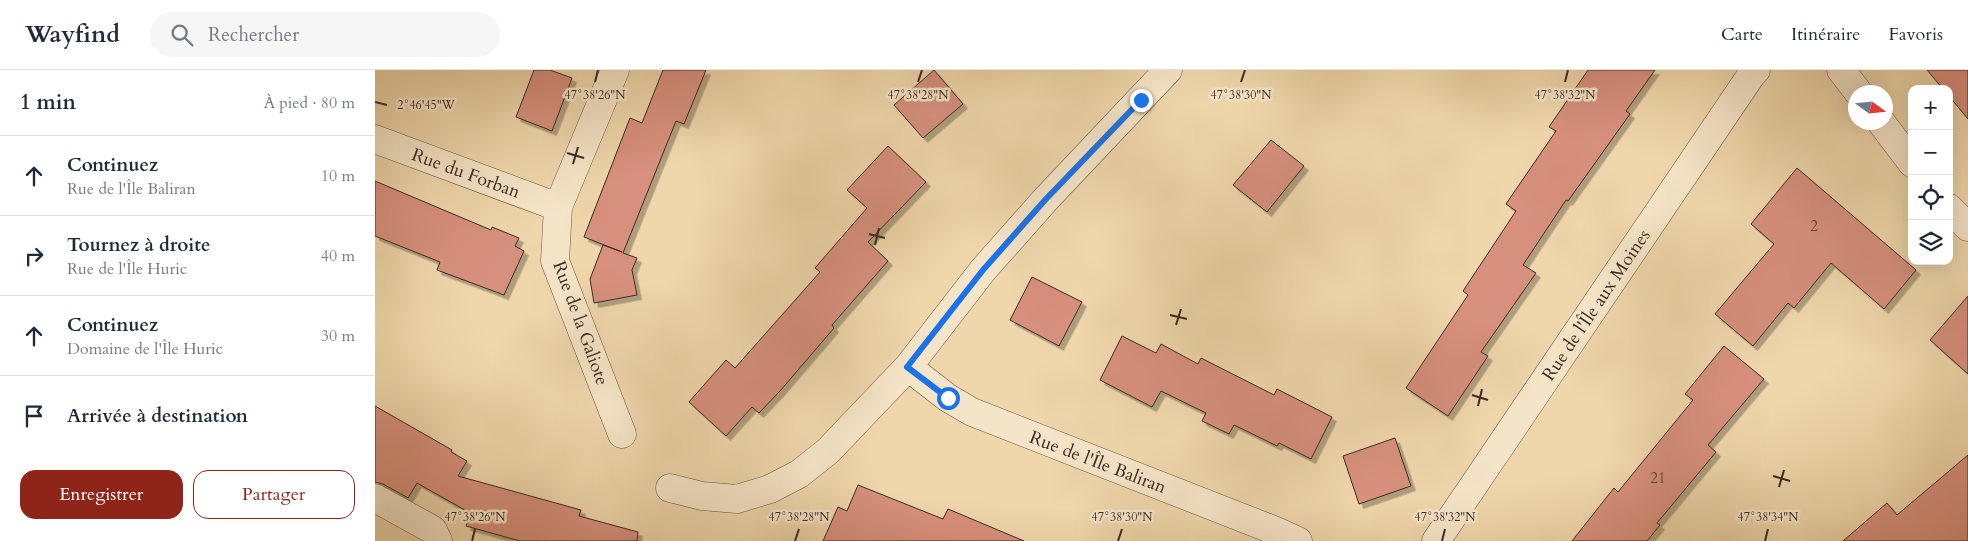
<!DOCTYPE html>
<html lang="fr">
<meta charset="utf-8">
<style>
:root{--surface:#fff;--page:#f6f6f7;--text:#1f2937;--muted:#747a83;--line:#e0e1e3;--accent:#8f2418}
body{margin:0;font-family:Cardo,serif;background:var(--page);color:var(--text)}
.controls{position:absolute;right:15px;top:15px;display:grid;overflow:hidden;border-radius:10px;box-shadow:0 5px 20px #0002}
.controls button{width:45px;height:45px;display:grid;place-items:center;padding:0;border:0;border-bottom:1px solid var(--line);background:var(--surface);color:var(--text);font:25px sans-serif}
.compass{position:absolute;left:1473px;top:15px;width:45px;height:45px;border-radius:50%;background:var(--surface);box-shadow:0 5px 20px #0002;rotate:105deg}
.stop{position:absolute;width:15px;height:15px;margin:-11px;border:4px solid #1a73e8;border-radius:50%;background:#fff}
.stop.end{background:#1a73e8;border-color:#fff;box-shadow:0 1px 5px #0008}
.list{margin:0;padding:0;list-style:none}
h2{display:flex;justify-content:space-between;align-items:center;height:65px;margin:0;padding:0 20px;font-size:21px}
h2 small{font-size:16px;font-weight:400;color:var(--muted)}
.list li{display:grid;grid-template-columns:32px 1fr auto;gap:15px;align-items:center;box-sizing:border-box;height:80px;padding:0 20px;border-top:1px solid var(--line)}
.list b{display:block;font-size:19px;white-space:nowrap}
.list p{margin:0;font-size:16px;white-space:nowrap;color:var(--muted)}
.list em{font-size:16px;font-style:normal;color:var(--muted)}
.actions{display:flex;gap:10px;padding:15px 20px}
.actions a{flex:1;padding:11px 0;border:1px solid var(--accent);border-radius:15px;text-align:center;font-size:18px;color:var(--accent)}
.actions .main{background:var(--accent);color:#fff}
.icon{flex:none;width:28px;height:28px;fill:none;stroke:currentColor;stroke-width:2;stroke-linecap:round;stroke-linejoin:round}
.map{position:relative;flex:none;width:1593px;height:471px;overflow:hidden}
header{display:flex;align-items:center;gap:30px;box-sizing:border-box;height:70px;padding:0 25px;background:var(--surface);border-bottom:1px solid var(--line)}
header strong{font-size:24px}
nav{display:flex;gap:28px;margin-inline-start:auto;font-size:18px}
.search{width:350px;height:45px;background:var(--page);display:flex;align-items:center;gap:12px;box-sizing:border-box;padding:0 18px;border-radius:28px;color:var(--muted);font-size:19px}
main{display:flex}
aside{flex:1;background:var(--surface)}
.map>svg:first-child{display:block}
.building{fill:#d7907d;stroke:#3b2a23;filter:url(#shadow)}
.lines{fill:none;stroke-linecap:round;stroke-linejoin:round}
.minor-casing{stroke:#685545;stroke-width:29}
.minor{stroke:#f5e5c8;stroke-width:28}
.route{stroke:#1a73e8;stroke-width:6}
.ticks{fill:none;stroke:#3b2a23;stroke-width:2}
.labels{text-anchor:middle;stroke-width:5;stroke-linejoin:round;paint-order:stroke}
.number-label{font-size:15px;fill:#62443a}
.street-label{font-size:18px;fill:#3b2a23;stroke:#f5e5c8}
.ticks-label{font-size:12px;text-anchor:middle;fill:#3b2a23;stroke:#f5e5c8;stroke-width:5;stroke-linejoin:round;paint-order:stroke}
</style>
<header>
<strong>Wayfind</strong>
<div class="search"><svg class="icon" aria-label="search" viewBox="0 0 24 24"><circle cx="10" cy="10" r="6"/><path d="M15 15l6 6"/></svg>Rechercher</div>
<nav><a>Carte</a><a>Itinéraire</a><a>Favoris</a></nav>
</header>
<main>
<aside>
<h2>1 min<small>À pied · 80 m</small></h2>
<ul class="list">
<li><svg class="icon" aria-label="ahead" viewBox="0 0 24 24"><path d="M12 20V5M6 11l6-6 6 6"/></svg><div><b>Continuez</b><p>Rue de l'Île Baliran</p></div><em>10 m</em></li>
<li><svg class="icon" aria-label="right" viewBox="0 0 24 24"><path d="M7 20v-9h11M14 6l5 5-5 5"/></svg><div><b>Tournez à droite</b><p>Rue de l'Île Huric</p></div><em>40 m</em></li>
<li><svg class="icon" aria-label="ahead" viewBox="0 0 24 24"><path d="M12 20V5M6 11l6-6 6 6"/></svg><div><b>Continuez</b><p>Domaine de l'Île Huric</p></div><em>30 m</em></li>
<li><svg class="icon" aria-label="arrive" viewBox="0 0 24 24"><path d="M6 21V4h12l-3 4 3 4H6"/></svg><div><b>Arrivée à destination</b></div></li>
</ul>
<div class="actions"><a class="main">Enregistrer</a><a>Partager</a></div>
</aside>
<div class="map">
<svg width="1593" height="471" viewBox="0 0 1593 471">
<defs>
<filter id="shadow"><feDropShadow dx="4.5" dy="4.5" stdDeviation="0" flood-color="#0004"/></filter>
</defs>
<rect width="100%" height="100%" fill="#efd7ab"/>
<filter id="stains"><feTurbulence type="fractalNoise" baseFrequency=".004" numOctaves="4"/><feColorMatrix values="0 0 0 0 .2 0 0 0 0 .09 0 0 0 0 .02 0 0 0 .5 -.17"/></filter>
<radialGradient id="worn" r=".72"><stop offset=".6" stop-color="#630" stop-opacity="0"/><stop offset="1" stop-color="#630" stop-opacity=".3"/></radialGradient>
<path class="building" d="M159 0H175L197 8 177 61 141 47Z
M288 0H331L309 54 301 51 248 183 262 188 257 200 262 225 219 233 215 209 228 175 247 182 209 167 255 48 267 53Z
M559 0 588 34 548 68 519 35Z
M1213 0H1280L1251 41 1255 44 1193 131 1191 130 1148 195 1161 203 1106 282 1113 286 1073 346 1031 318 1093 225 1088 221 1141 141 1131 134 1181 61 1174 57Z
M1552 0H1593V49L1574 26V19H1568Z
M896 70 929 96 892 142 858 115Z
M513 76 551 112 493 172 513 191 457 255 459 258 405 321 384 343 377 337 351 366 314 332 351 290 360 298 445 202 440 198 492 138 472 120Z
M1422 98 1541 200 1509 239 1456 193 1419 238 1413 233 1378 276 1340 244 1399 174 1376 154Z
M0 111 116 160 117 157 144 168 140 176 149 181 129 225 62 200 65 192 0 166Z
M657 207 707 232 684 276 635 250Z
M1593 226V304L1555 270Z
M747 266 781 283 786 274 823 294 826 288 899 325 902 319 957 347 936 389 904 373 902 376 859 355 854 364 827 351 831 343 786 321 777 337 725 310Z
M1349 276 1389 309 1333 375 1341 382 1282 453 1285 455 1272 471H1197L1239 418 1243 422 1318 330 1310 324Z
M0 336 77 380 76 382 92 391 83 406 206 440 204 446 263 462 262 471H145L91 456 95 443 42 413 33 428 8 414 0 412Z
M1020 368 1036 416 984 434 968 386Z
M1593 385V471H1468L1512 433 1522 445Z
M483 415 568 449 573 439 649 471H448L463 437 472 441Z"/>
<g class="lines">
<defs>
<path id="minor" d="M240 0 183 137 180 191 247 364
M1466 0 1483 22
M1506 52 1537 93
M0 69 183 137
M1574 138 1593 157
M533 297 573 328 597 342 901 461 923 471
M295 418 327 426 362 429 395 419 424 404 453 381 533 297 608 200 671 129 793 0
M0 428 58 460 63 471
M1061 471 1377 4 1381 0"/>
</defs>
<use href="#minor" class="minor-casing"/>
<use href="#minor" class="minor"/>
</g>
<g class="lines">
<path class="route" d="M573 328 532 297 608 200 671 129 766 30"/>
</g>
<path class="ticks" d="M220 12 223 0M543 12 547 0M866 12 870 0M1190 12 1193 0M0 32 12 35M192 83 209 88M198 94 203 77M494 164 510 168M500 175 504 158M795 245 812 249M801 255 806 239M1097 325 1113 330M1103 336 1107 319M1398 406 1415 411M1404 417 1409 400M97 471 100 459M420 471 424 459M743 471 747 459M1067 471 1070 459M1390 471 1393 459"/>
<g class="labels">
<g class="number-label">
<text x="1439" y="161">2</text>
<text x="1283" y="413">21</text>
</g>
<g class="street-label">
<text transform="translate(91 103) rotate(20)" y="6">Rue du Forban</text>
<text transform="translate(1221 235) rotate(-56)" y="6">Rue de l'Île aux Moines</text>
<text transform="translate(206 253) rotate(70)" y="6">Rue de la Galiote</text>
<text transform="translate(723 392) rotate(21)" y="6">Rue de l'Île Baliran</text>
</g>
</g>
<g class="ticks-label">
<text x="220" y="29">47°38'26"N</text>
<text x="543" y="29">47°38'28"N</text>
<text x="866" y="29">47°38'30"N</text>
<text x="1190" y="29">47°38'32"N</text>
<text x="51" y="39">2°46'45"W</text>
<text x="100" y="451">47°38'26"N</text>
<text x="424" y="451">47°38'28"N</text>
<text x="747" y="451">47°38'30"N</text>
<text x="1070" y="451">47°38'32"N</text>
<text x="1393" y="451">47°38'34"N</text>
</g>
<rect width="100%" height="100%" filter="url(#stains)"/>
<rect width="100%" height="100%" fill="url(#worn)"/>
</svg>
<div class="controls">
<button>+</button>
<button>−</button>
<button><svg class="icon" aria-label="locate" viewBox="0 0 24 24"><circle cx="12" cy="12" r="6"/><path d="M12 2v4M12 18v4M2 12h4M18 12h4"/></svg></button>
<button><svg class="icon" aria-label="layers" viewBox="0 0 24 24"><path d="M12 4l9 5-9 5-9-5zM3 14l9 5 9-5"/></svg></button>
</div>
<svg class="compass" viewBox="-18 -18 36 36"><path d="M0-13l5 13h-10z" fill="#e53935"/><path d="M0 13l5-13h-10z" fill="#747a83"/></svg>
<div class="stop" style="left:573px;top:328px"></div>
<div class="stop end" style="left:766px;top:30px"></div>
</div>
</main>
